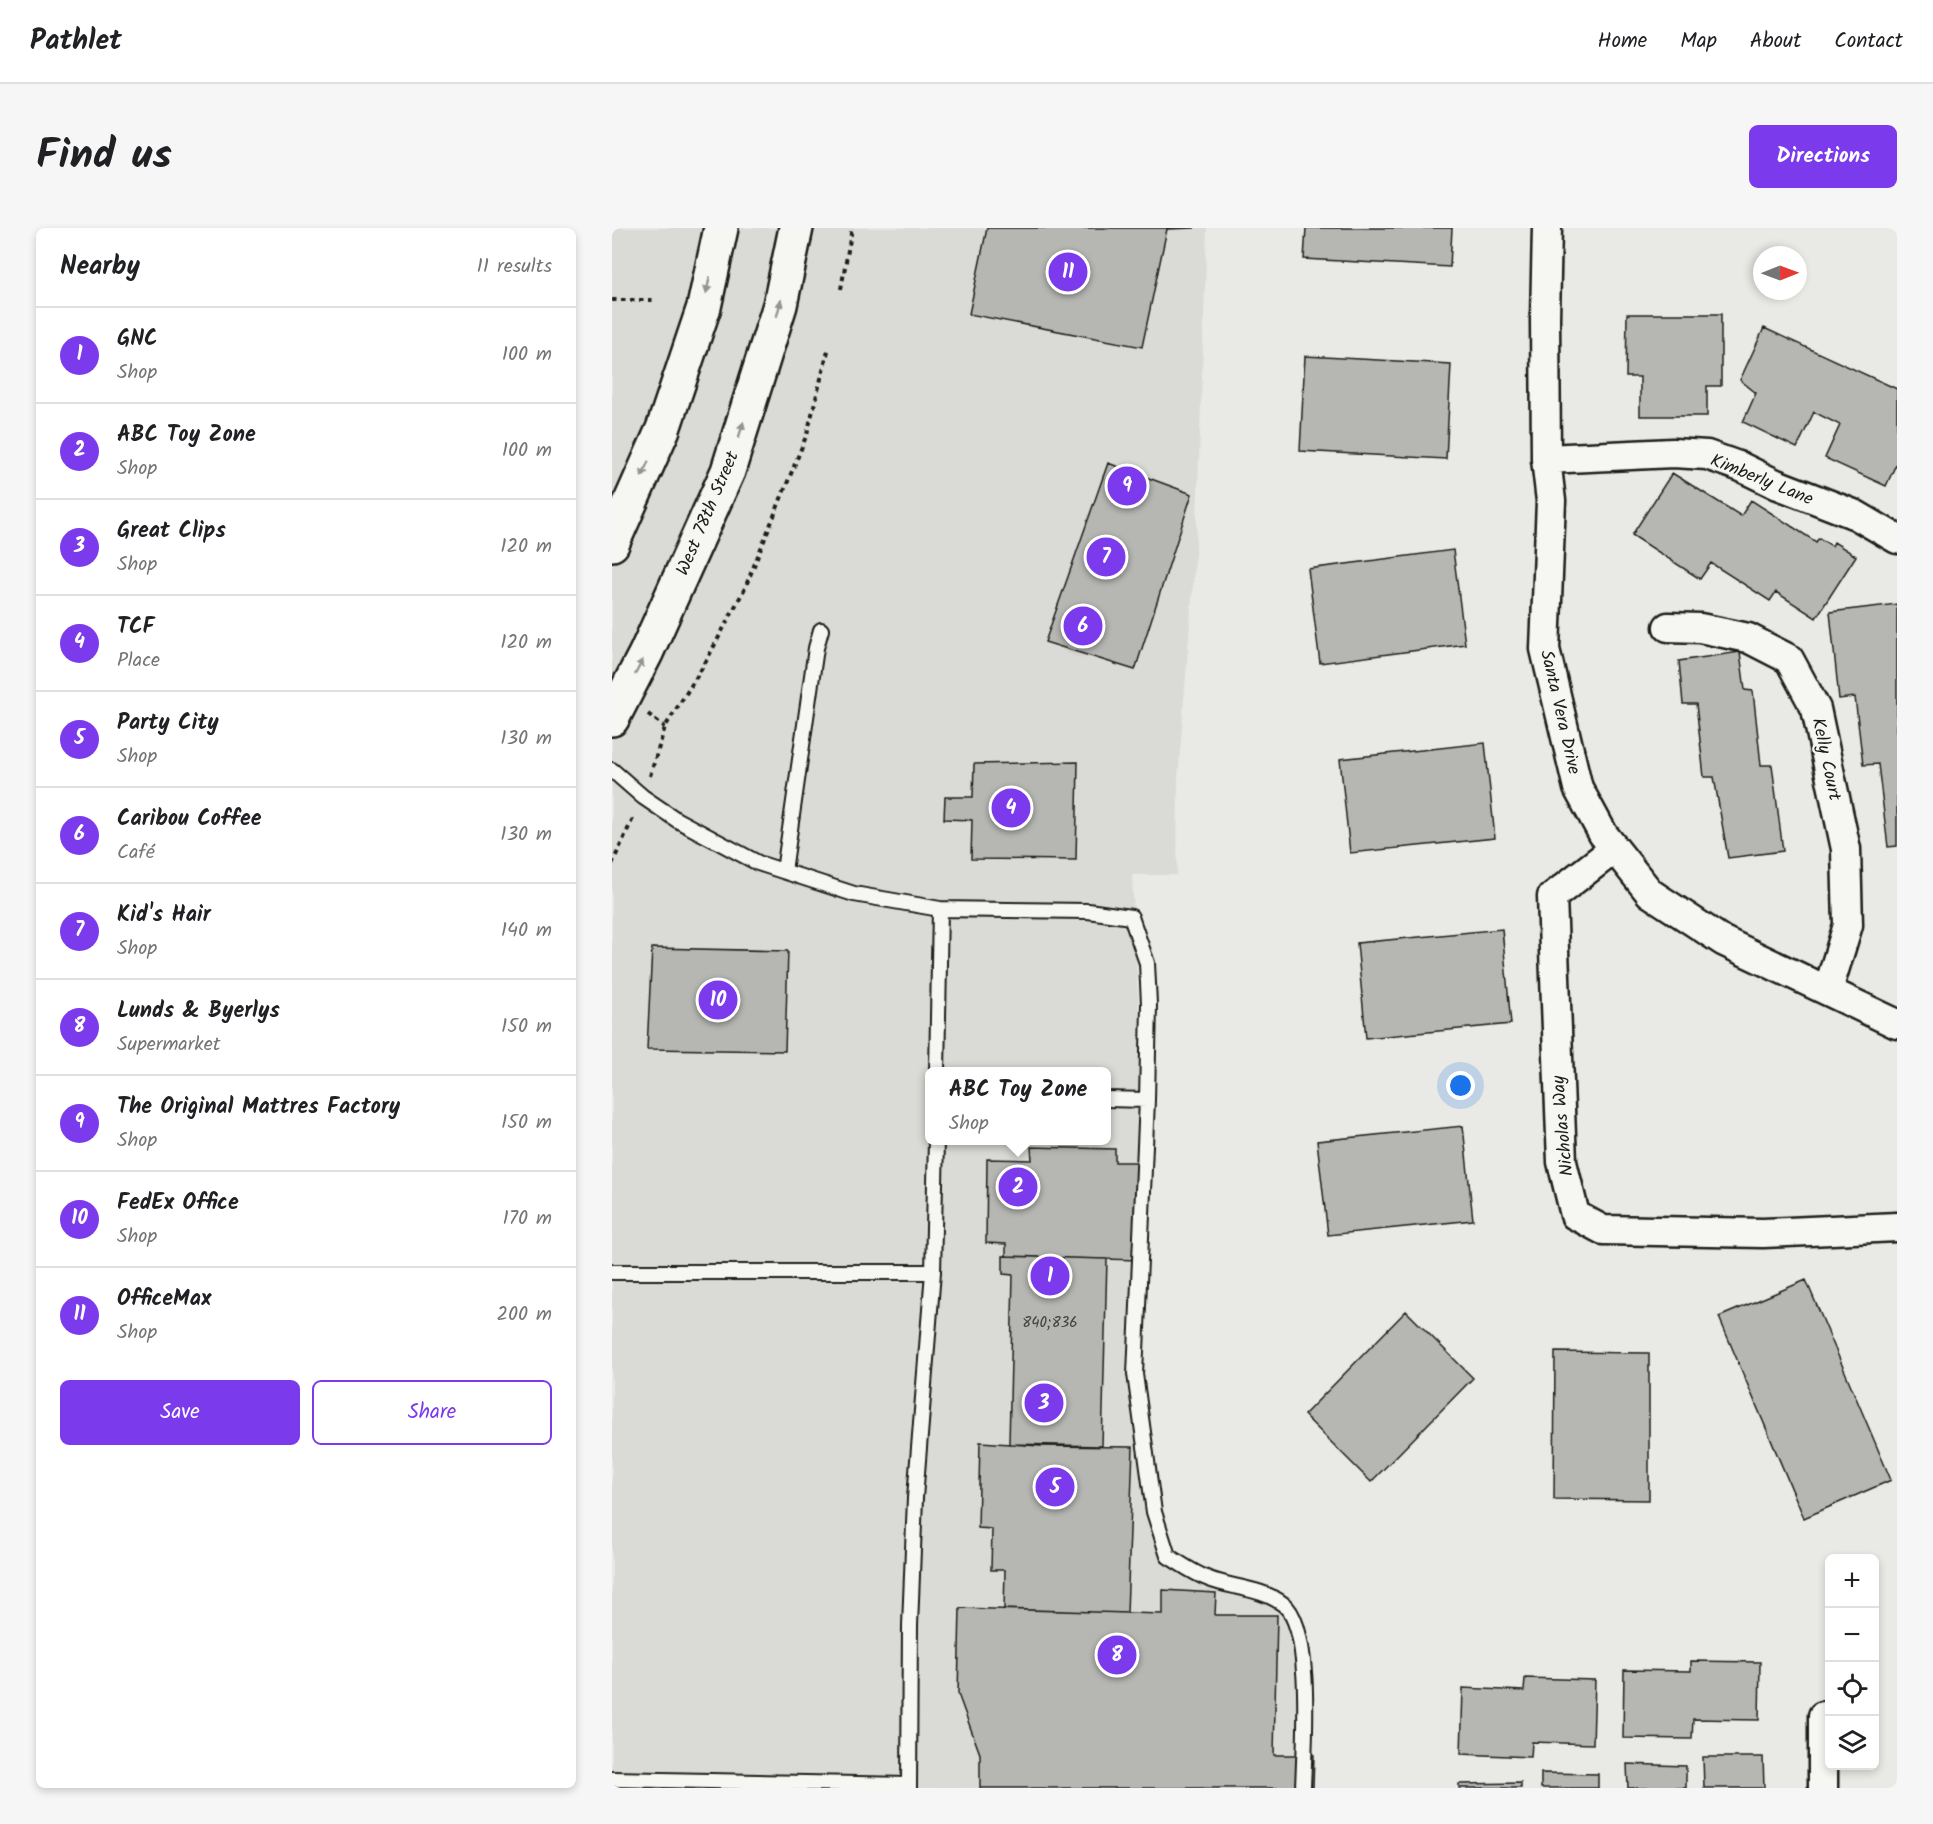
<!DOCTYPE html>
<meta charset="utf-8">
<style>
:root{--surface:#fff;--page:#f6f6f6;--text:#202124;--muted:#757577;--line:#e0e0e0;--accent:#7c3aed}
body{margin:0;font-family:Kalam,sans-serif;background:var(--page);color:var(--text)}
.controls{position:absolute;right:18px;bottom:18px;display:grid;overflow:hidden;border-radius:9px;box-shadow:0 3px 9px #0003}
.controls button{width:54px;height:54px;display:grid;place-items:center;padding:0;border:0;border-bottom:2px solid var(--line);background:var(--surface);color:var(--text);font:30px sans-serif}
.compass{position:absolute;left:1141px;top:18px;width:54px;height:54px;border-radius:50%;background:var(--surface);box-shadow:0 3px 9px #0003;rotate:89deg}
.you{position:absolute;left:849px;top:858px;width:21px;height:21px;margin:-15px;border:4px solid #fff;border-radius:50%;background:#1a73e8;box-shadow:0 0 0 9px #1a73e833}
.badge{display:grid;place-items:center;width:39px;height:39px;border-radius:50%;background:var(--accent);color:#fff;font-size:20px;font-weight:700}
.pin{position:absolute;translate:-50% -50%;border:3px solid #fff;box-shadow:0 2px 6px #0006}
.popup{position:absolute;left:313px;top:839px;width:186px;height:78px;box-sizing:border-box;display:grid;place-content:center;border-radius:9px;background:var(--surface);filter:drop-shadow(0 2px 4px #0005);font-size:20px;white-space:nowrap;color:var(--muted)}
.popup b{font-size:22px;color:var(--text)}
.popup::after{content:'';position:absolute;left:50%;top:100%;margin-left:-12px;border:12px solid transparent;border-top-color:var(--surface)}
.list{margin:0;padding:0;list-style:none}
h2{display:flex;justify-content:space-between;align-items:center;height:78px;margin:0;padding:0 24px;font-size:26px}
h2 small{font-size:20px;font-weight:400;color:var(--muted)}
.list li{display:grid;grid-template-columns:39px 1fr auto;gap:18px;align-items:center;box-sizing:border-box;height:96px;padding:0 24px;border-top:2px solid var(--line)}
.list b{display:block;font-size:22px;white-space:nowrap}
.list p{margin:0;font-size:20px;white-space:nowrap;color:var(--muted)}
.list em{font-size:20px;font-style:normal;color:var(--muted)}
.actions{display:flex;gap:12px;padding:18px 24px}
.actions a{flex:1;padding:14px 0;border:2px solid var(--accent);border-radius:9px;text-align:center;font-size:21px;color:var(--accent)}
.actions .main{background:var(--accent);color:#fff}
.icon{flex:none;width:33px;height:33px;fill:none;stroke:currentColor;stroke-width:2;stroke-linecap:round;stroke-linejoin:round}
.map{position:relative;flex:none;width:1285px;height:1560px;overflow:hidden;border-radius:9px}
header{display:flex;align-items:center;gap:36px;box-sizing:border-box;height:84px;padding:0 30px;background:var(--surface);border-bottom:2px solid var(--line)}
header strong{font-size:28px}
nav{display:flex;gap:33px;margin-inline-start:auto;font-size:21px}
.intro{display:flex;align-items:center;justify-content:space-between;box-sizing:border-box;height:144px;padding:0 36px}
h1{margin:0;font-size:42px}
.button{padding:15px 27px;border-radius:9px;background:var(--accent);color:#fff;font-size:21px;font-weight:700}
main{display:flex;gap:36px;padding:0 36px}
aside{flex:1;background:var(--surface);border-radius:9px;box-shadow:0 3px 9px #0003}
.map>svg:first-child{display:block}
.built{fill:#dadad6;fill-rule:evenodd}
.building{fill:#b6b6b3;stroke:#1c1c1c;stroke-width:1.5}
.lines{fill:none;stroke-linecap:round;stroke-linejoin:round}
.lane-casing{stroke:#1c1c1c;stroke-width:18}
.street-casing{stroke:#1c1c1c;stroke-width:33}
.secondary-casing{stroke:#1c1c1c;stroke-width:38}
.path{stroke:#1c1c1c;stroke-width:4;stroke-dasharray:4.5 4.5;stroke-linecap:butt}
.lane{stroke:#f6f6f2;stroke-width:14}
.street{stroke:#f6f6f2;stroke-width:28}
.secondary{stroke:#f6f6f2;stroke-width:33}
.oneway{fill:#949492}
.labels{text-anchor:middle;stroke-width:4.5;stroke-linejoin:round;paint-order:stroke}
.number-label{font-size:15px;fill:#424242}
.street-label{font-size:18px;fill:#1c1c1c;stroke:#f6f6f2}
</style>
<header>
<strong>Pathlet</strong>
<nav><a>Home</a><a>Map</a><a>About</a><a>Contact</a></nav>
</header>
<div class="intro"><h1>Find us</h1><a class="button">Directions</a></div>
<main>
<aside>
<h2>Nearby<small>11 results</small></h2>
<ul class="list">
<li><span class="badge">1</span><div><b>GNC</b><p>Shop</p></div><em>100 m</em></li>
<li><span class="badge">2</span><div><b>ABC Toy Zone</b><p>Shop</p></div><em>100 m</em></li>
<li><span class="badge">3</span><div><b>Great Clips</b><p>Shop</p></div><em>120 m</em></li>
<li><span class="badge">4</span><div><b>TCF</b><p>Place</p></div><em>120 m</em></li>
<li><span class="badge">5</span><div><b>Party City</b><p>Shop</p></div><em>130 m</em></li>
<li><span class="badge">6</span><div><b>Caribou Coffee</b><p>Café</p></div><em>130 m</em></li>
<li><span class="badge">7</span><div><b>Kid's Hair</b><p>Shop</p></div><em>140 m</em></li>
<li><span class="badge">8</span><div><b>Lunds &amp; Byerlys</b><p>Supermarket</p></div><em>150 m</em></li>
<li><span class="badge">9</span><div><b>The Original Mattres Factory</b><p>Shop</p></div><em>150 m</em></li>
<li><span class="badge">10</span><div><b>FedEx Office</b><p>Shop</p></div><em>170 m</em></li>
<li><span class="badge">11</span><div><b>OfficeMax</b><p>Shop</p></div><em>200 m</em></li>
</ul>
<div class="actions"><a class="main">Save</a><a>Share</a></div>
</aside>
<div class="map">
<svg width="1285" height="1560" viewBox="0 0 1285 1560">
<rect width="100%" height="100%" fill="#e9e9e5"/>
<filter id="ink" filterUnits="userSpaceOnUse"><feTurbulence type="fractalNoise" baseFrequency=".0167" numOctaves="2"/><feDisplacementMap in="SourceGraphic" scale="12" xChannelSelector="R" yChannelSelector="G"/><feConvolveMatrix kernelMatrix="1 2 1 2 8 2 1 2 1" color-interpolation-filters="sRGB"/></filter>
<g filter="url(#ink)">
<path class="built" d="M0 0H595L584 318 566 550 565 647H520L533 912 523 1146 556 1328 641 1365 687 1401 690 1560H0ZM318 844H494V912H318Z"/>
<path class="building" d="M375 0H583L555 1 530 119 357 86Z
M694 0H840L838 39 692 31Z
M1015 86H1109V158H1095V188H1028V149H1014Z
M1152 100 1285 161V234L1274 258 1213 230 1228 197 1202 184 1185 220 1131 194 1144 165 1128 152Z
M693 128 839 136 834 231 688 223Z
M496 235 580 266 523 442 433 414Z
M1060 245 1129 288 1139 272 1204 314 1207 310 1220 318 1222 314 1244 328 1204 390 1164 364 1158 373 1099 335 1088 351 1020 307Z
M841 322 853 416 708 435 696 341Z
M1285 376V618L1276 619 1266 536 1251 537 1243 469 1227 471 1218 384Z
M1128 424 1133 462 1141 463 1149 537H1160L1171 623 1116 630 1102 549H1092L1084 476H1071L1067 433Z
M873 515 883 610 738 625 728 531Z
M466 534 464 632 359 631 360 592 332 591 333 569H361L362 536Z
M890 701 899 796 754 810 745 715Z
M40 720 176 723 173 823 35 821Z
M851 898 861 992 716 1007 705 913Z
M419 919 503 921V934H528L525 1032 394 1028V1016L374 1015 375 931 420 932Z
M391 1028 495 1031 490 1218 397 1216 401 1047 391 1046Z
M1194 1052 1279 1252 1192 1290 1107 1089Z
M794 1083 861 1150 759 1254 692 1187Z
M943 1124 1037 1125V1272L942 1271Z
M368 1214 429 1218 521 1219 515 1385 392 1381 393 1342H379L380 1301 366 1300Z
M551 1362 604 1365 603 1387H665L662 1527H702L701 1560H368V1526L346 1466 348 1380 551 1386Z
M1079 1433 1148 1434 1147 1492 1081 1491 1080 1511 1011 1510 1012 1442 1079 1443Z
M913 1450 983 1452 981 1516 920 1514 919 1529 849 1526 851 1460 912 1463Z
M1091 1529H1151L1152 1560H1092Z
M1015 1536 1074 1538V1560H1016Z
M929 1545 986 1546V1560H929Z
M909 1555V1560H847V1556Z"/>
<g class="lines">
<defs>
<path id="lane" d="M0 542 31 569 65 592 146 635 242 666 328 681 476 683 519 689 535 735 537 776 535 872 523 1146 542 1284 556 1328C569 1336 583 1346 597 1351 620 1360 650 1360 671 1376 702 1399 692 1522 691 1560
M172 643 204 420 209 402
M325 844 328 681
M494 871 535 872
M0 1044H321
M0 1551 297 1557
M297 1560 298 1398 303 1270 321 1044 324 912"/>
<path id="street" d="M935 0 933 90 934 231 939 273 933 421 966 560 991 606 1038 665 1111 713 1285 796
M934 231 1061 225 1095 227 1129 239 1164 256 1244 287 1285 311
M1056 399 1088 400 1136 410 1177 431 1204 481 1234 621 1236 697 1216 762
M1002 621 940 669 950 934 963 987 991 1002 1151 1005 1285 999
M1211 1560V1488"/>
<path id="secondary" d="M0 316 51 201 92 79 109 0
M0 491 34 425 116 243 168 77 184 0"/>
</defs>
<use href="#lane" class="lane-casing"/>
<use href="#street" class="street-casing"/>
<use href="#secondary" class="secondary-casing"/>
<path class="path" d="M229 61 240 0
M0 72H42
M36 486 53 499
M38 548 53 499 92 437 133 360 195 206 217 119
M0 636 22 588"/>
<use href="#lane" class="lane"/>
<use href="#street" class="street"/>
<use href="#secondary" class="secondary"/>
</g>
<defs><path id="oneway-solid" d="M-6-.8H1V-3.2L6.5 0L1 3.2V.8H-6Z" transform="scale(1.5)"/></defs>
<g class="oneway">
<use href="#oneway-solid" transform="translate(96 57) rotate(102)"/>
<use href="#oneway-solid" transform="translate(167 80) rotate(-75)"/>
<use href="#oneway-solid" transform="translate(129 202) rotate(-73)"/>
<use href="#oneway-solid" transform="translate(33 241) rotate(114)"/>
<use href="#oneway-solid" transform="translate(27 439) rotate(-63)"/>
</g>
</g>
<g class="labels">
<g class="number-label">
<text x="438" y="1099">840;836</text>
</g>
<g class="street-label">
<text transform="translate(1150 251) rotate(22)" y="6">Kimberly Lane</text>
<text transform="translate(95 285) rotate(-67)" y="6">West 78th Street</text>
<text transform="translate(949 484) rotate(77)" y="6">Santa Vera Drive</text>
<text transform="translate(1215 531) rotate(78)" y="6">Kelly Court</text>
<text transform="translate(950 898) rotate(-95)" y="6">Nicholas Way</text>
</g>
</g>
</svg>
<div class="controls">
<button>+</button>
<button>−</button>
<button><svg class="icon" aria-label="locate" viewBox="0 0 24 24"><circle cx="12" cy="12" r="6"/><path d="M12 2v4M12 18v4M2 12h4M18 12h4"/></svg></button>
<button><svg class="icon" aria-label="layers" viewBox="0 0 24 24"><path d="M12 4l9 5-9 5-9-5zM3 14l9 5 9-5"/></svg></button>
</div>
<svg class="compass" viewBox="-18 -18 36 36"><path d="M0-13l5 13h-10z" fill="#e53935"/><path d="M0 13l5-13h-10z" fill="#757577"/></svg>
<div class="you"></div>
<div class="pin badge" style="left:438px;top:1048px">1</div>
<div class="pin badge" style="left:406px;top:959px">2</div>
<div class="popup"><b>ABC Toy Zone</b>Shop</div>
<div class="pin badge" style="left:432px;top:1175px">3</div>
<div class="pin badge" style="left:399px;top:580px">4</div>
<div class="pin badge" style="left:443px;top:1259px">5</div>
<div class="pin badge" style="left:471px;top:398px">6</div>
<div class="pin badge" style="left:494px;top:329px">7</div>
<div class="pin badge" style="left:505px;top:1427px">8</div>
<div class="pin badge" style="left:515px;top:258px">9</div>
<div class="pin badge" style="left:106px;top:772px">10</div>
<div class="pin badge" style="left:456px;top:44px">11</div>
</div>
</main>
